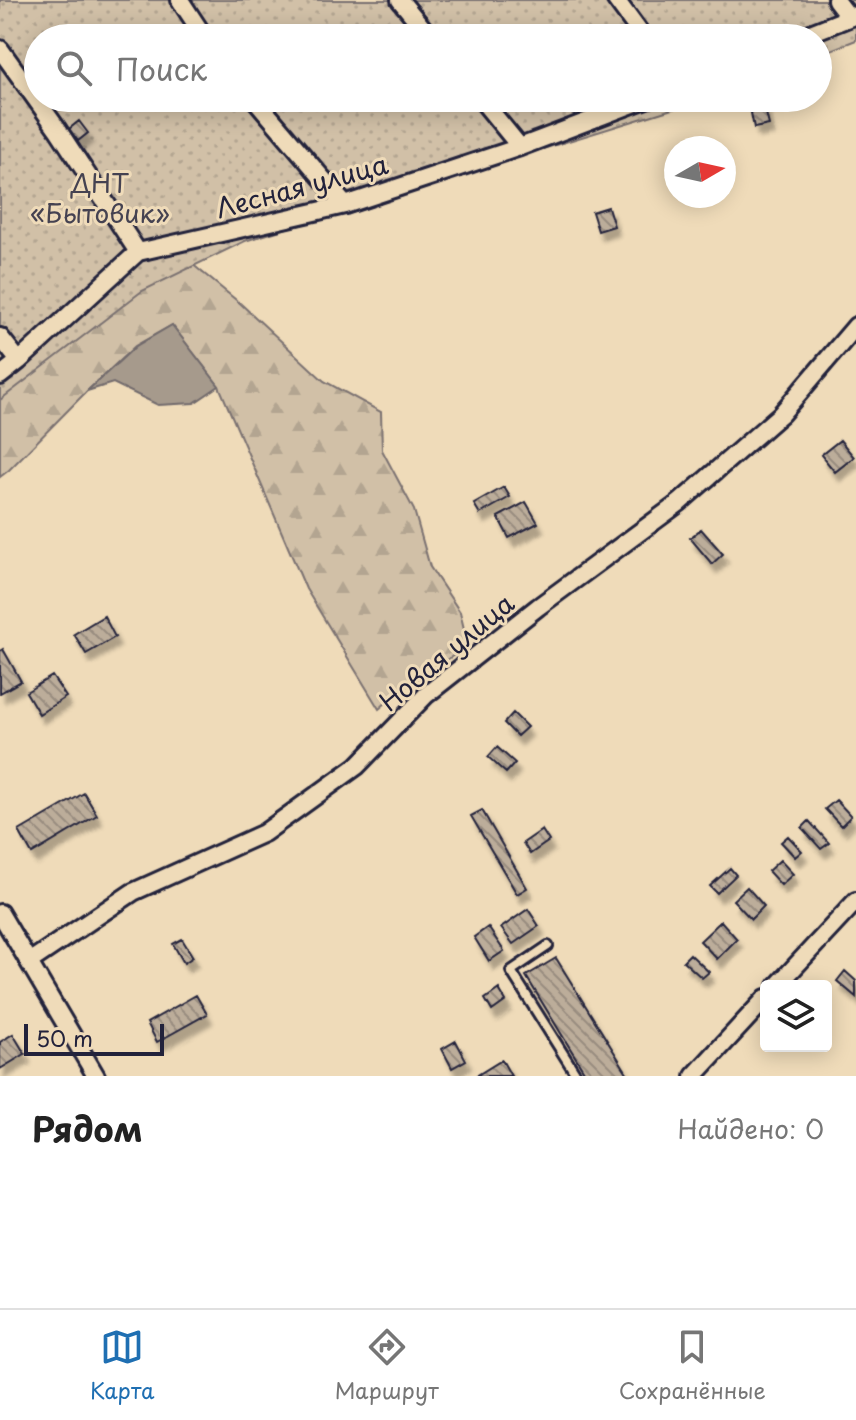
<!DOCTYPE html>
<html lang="ru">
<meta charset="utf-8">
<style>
:root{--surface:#fff;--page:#f2f2f2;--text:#222;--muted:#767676;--line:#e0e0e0;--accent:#1f6fb2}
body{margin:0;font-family:"Playpen Sans",sans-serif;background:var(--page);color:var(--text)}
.controls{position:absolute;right:24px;bottom:24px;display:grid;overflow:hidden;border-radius:8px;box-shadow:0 4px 20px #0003}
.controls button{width:72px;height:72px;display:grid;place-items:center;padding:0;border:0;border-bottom:2px solid var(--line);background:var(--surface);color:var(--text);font:40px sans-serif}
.compass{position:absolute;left:664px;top:136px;width:72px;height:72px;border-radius:50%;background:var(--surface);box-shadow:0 4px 20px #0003;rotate:81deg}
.scale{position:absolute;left:24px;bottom:20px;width:140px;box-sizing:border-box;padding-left:8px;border:4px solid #22223b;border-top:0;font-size:22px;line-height:28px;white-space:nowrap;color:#22223b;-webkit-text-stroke:6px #efdbb9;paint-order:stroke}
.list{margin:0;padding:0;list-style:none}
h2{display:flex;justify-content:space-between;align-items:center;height:104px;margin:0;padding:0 32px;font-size:34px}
h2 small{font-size:26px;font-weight:400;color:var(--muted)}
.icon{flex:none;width:44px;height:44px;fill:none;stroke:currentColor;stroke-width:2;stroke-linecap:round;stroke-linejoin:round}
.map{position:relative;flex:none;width:856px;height:1076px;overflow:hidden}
.search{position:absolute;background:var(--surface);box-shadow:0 4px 20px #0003;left:24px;right:24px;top:24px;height:88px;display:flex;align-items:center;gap:20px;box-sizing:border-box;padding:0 28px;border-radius:44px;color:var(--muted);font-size:30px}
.sheet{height:232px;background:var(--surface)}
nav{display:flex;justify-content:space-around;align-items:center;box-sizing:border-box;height:112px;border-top:2px solid var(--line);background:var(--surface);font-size:22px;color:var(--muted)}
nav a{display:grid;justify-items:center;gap:4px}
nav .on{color:var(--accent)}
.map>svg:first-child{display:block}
.forest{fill:url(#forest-firs);stroke:#7a7171;stroke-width:2}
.garden{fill:url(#garden-dots);stroke:#7a7171;stroke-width:2}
.water{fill:#a69a8c;stroke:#716a6c;stroke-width:2}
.building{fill:url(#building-back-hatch);stroke:#22223b;stroke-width:2;filter:url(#shadow)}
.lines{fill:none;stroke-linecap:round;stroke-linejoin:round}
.lane-casing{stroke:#22223b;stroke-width:14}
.street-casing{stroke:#22223b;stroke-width:22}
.lane{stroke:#efdbb9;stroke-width:8}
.street{stroke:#efdbb9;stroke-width:16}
.labels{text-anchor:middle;stroke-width:6;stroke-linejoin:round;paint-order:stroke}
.park-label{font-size:26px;fill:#454251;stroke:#efdbb9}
.street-label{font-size:26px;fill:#22223b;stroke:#efdbb9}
</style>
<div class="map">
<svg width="856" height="1076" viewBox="0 0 856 1076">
<defs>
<pattern id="forest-firs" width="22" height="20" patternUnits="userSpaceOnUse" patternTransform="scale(2)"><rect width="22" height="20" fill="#d1c0a7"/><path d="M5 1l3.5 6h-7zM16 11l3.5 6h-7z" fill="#b3a591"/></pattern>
<pattern id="garden-dots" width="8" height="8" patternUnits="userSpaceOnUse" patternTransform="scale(2)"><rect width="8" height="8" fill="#d1c0a7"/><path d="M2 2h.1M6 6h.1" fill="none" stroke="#b3a591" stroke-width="1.8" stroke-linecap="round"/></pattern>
<pattern id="building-back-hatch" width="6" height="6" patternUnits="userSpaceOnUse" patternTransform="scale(2)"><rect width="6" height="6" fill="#bcad9a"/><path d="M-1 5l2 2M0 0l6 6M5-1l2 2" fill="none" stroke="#988c7f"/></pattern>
<filter id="shadow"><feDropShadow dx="5" dy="9" stdDeviation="2" flood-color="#0004"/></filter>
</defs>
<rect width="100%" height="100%" fill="#efdbb9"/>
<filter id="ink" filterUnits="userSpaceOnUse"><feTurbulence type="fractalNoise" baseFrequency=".0125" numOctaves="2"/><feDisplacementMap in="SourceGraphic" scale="16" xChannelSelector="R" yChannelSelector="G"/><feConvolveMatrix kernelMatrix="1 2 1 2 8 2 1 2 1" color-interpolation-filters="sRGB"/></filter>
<g filter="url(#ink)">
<path class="forest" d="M186 259 241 304 324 381 381 412 382 450 414 510 430 567 460 612 468 646 402 689 379 709 306 589 219 386 172 325 135 346 87 391 9 470 0 477V385Z"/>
<path class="garden" d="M0 0H856V40L818 55V38H38V98H708L245 241 142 291 0 400Z"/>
<path class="water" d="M172 325 219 386 194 403 158 405 113 383 87 391 136 346Z"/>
<path class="building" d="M764 105 769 125 754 128 750 108Z
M79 121 88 133 78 141 69 129Z
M608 207 614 226 598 231 592 212Z
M840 440 854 457 835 472 821 455Z
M504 487 510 497 480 514 474 504Z
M526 502 538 523 509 538 498 517Z
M701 529 723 554 712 564 690 538Z
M104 616 115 637 86 654 74 634Z
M3 649 21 681 0 693V651Z
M52 676 66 697 39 714 26 692Z
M513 713 527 727 517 736 504 723Z
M497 747 515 763 506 773 488 757Z
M84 793 97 815 32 854 19 831Z
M836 800 851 816 841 826 825 809Z
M482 810 527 888 517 894 471 816Z
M809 821 829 843 821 849 802 828Z
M542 830 549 841 530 854 523 843Z
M788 836 802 851 795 857 781 842Z
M780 860 793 874 781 885 768 871Z
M730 868 736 875 717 893 710 886Z
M747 887 764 906 751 919 733 900Z
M528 909 539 926 513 944 501 928Z
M721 921 737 939 717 959 700 941Z
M488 927 504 951 489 961 474 937Z
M182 939 193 957 184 963 173 944Z
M690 954 709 972 702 978 683 961Z
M556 958 629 1076H587L526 976Z
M845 971 856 981V997L837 981Z
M499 989 506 1001 492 1011 485 999Z
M196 995 207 1014 157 1042 147 1023Z
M13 1034 25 1054 0 1069V1042Z
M456 1041 466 1060 452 1068 442 1049Z
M502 1060 511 1076H476Z"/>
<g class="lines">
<defs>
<path id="lane" d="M548 946 511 971 577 1076"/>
<path id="street" d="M180 0 205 38
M400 0 431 38
M616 0 644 38
M836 0 849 17
M798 38 856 15
M0 49 58 130 138 252
M254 98 345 205
M480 98 520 147
M0 337 19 361
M0 376 19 361 138 252 345 205 520 147 649 98
M0 913 96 1076
M29 962 133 892 264 833 357 766 426 695 538 607 679 503 781 414 856 326
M777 986 856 901
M694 1076 766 998"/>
</defs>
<use href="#lane" class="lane-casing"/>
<use href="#street" class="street-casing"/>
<use href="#lane" class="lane"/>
<use href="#street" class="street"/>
</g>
</g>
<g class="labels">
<g class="park-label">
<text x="100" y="193">ДНТ<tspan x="100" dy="30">«Бытовик»</tspan></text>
</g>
<g class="street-label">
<text transform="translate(302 187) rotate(-15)" y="9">Лесная улица</text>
<text transform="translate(447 653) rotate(-40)" y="9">Новая улица</text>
</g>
</g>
</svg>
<div class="controls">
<button><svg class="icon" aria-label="layers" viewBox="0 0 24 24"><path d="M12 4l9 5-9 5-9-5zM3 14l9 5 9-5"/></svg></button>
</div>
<svg class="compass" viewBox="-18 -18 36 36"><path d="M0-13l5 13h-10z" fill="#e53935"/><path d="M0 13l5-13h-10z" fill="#767676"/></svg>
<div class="scale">50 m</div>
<div class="search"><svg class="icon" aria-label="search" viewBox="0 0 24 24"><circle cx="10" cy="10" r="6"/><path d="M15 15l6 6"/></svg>Поиск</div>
</div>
<section class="sheet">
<h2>Рядом<small>Найдено: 0</small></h2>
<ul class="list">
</ul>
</section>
<nav>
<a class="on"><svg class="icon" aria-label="map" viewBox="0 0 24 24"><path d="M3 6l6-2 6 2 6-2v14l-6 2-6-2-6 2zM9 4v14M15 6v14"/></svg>Карта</a>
<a><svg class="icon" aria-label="directions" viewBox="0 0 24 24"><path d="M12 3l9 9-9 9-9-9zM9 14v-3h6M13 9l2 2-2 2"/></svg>Маршрут</a>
<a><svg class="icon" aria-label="saved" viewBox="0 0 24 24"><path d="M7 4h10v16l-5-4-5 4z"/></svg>Сохранённые</a>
</nav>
